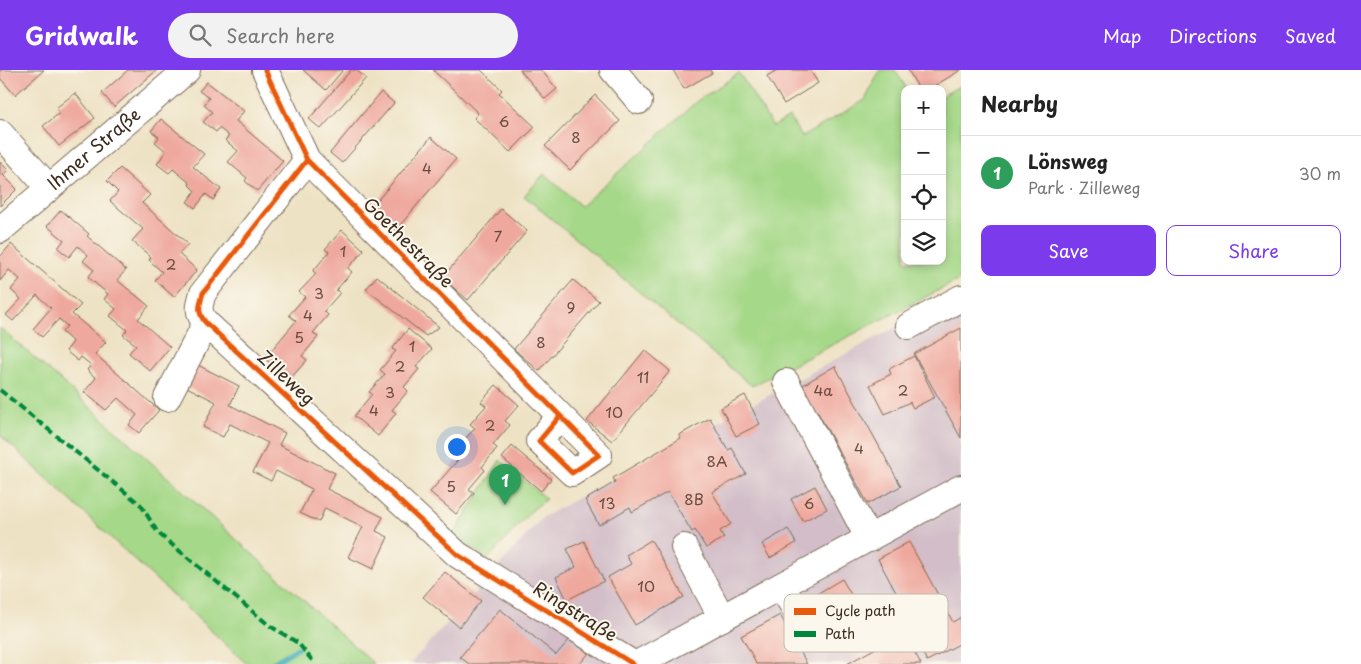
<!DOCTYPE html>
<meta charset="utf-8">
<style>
:root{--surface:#fff;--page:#f2f2f2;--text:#222;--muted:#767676;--line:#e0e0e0;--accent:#7c3aed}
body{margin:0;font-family:"Playpen Sans",sans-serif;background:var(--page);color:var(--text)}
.controls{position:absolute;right:15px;top:15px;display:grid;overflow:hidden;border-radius:10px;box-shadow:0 2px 8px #0003}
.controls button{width:45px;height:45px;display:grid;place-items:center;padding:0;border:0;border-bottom:1px solid var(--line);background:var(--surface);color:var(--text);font:25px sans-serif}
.you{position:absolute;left:456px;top:376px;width:18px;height:18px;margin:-12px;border:4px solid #fff;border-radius:50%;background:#1a73e8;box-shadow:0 0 0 8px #1a73e833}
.badge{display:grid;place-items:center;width:32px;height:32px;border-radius:50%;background:var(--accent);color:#fff;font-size:16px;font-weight:700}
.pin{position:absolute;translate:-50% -41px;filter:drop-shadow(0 1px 2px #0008)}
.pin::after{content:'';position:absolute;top:26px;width:18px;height:15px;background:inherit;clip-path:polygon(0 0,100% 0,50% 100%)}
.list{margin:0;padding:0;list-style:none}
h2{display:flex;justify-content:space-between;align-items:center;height:65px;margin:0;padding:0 20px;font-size:21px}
h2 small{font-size:16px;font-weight:400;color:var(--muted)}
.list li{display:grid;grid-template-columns:32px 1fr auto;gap:15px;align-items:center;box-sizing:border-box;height:75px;padding:0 20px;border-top:1px solid var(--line)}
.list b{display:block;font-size:19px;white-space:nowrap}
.list p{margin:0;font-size:16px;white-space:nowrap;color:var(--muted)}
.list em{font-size:16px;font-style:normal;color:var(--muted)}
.actions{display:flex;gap:10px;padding:15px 20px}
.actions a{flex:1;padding:11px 0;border:1px solid var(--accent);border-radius:10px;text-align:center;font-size:18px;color:var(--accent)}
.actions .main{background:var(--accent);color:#fff}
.icon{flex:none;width:28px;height:28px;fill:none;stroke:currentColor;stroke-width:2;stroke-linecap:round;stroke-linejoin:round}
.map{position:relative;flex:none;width:961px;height:594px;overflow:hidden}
header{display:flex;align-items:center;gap:30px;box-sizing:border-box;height:70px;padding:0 25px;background:var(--accent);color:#fff}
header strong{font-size:24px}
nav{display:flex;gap:28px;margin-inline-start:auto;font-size:18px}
.search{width:350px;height:45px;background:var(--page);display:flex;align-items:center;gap:12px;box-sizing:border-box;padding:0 18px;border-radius:28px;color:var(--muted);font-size:19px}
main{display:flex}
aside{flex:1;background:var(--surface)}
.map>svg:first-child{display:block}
.industrial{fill:#d2bdc8}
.green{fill:#a5d888;stroke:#708153}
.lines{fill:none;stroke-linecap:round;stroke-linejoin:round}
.stream{stroke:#3aaab7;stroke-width:5.5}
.building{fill:#efa89e}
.minor-casing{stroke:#7a6a58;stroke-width:28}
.minor{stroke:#fff;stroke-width:26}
.quiet{stroke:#00873e;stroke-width:4;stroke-dasharray:8 4;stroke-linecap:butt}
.cycleway-casing{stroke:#fbf7ec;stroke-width:8}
.cycleway{stroke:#e8590c;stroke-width:5}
.labels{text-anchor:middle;stroke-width:4;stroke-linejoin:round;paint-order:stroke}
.number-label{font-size:15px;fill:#684a3e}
.street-label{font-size:18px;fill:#3b2a1e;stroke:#fbf7ec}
.key{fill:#fbf7ec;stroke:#c1baae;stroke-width:1}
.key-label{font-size:14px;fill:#3b2a1e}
</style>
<header>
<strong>Gridwalk</strong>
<div class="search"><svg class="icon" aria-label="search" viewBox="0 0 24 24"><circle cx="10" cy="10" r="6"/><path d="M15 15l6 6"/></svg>Search here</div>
<nav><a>Map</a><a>Directions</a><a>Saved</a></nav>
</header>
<main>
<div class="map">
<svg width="961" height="594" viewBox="0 0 961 594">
<rect width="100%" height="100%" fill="#fbf7ec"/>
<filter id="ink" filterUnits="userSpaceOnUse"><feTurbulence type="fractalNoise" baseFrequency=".02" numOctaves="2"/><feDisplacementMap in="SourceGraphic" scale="10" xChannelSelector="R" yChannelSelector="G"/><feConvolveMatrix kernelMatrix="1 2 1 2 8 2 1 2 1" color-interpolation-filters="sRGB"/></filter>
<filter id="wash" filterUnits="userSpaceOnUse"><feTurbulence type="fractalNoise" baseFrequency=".0096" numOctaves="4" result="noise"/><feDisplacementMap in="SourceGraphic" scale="20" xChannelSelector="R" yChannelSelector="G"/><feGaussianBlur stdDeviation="1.12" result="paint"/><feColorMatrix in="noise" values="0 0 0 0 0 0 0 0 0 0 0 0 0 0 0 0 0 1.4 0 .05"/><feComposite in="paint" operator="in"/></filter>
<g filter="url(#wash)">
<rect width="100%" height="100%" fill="#eee2c4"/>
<path class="industrial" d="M961 222V594H410L543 447Z"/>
<path class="green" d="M880 0H895L907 19H905V191H942V26L961 15V209L752 316 524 126 544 104 581 136 697 31 739 3 773 57 789 47 802 67 865 30Z
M0 258 60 310 374 594H247L0 365Z
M500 390 546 429 531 441 487 490 454 464Z"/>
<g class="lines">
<path class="stream" d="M271 594 298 578"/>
</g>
<g id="blocks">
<path class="building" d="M0 0H44L15 25 0 8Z
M128 0H157L114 37 102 23Z
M303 0H343L326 20Z
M351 0H356L366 8 321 59 309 49Z
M433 0H481L502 20 499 23 535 57 510 82 474 48 478 43Z
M520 0H541L557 19 545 29Z
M673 0H710L712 3 684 19Z
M777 0H810L818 13 784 34 767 6Z
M908 0H961L929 19H919Z
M207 12 244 41 236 51 283 91 257 121 245 111 247 108 228 92 238 81 225 70 229 66 219 58 216 62 203 52 212 42 204 35 209 28 199 21Z
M381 22 394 33 342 93 330 83Z
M75 23 95 48 59 76 43 56 60 43 56 38Z
M595 25 620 51 570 100 545 76Z
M161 49 204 84 193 97 221 119 213 130 206 124 195 138 187 132 195 121 189 115 190 113 173 99 169 103 157 94 166 81 155 72 159 67 151 61Z
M431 67 456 89 396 160 371 138Z
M0 92 8 100 3 105 17 119 0 136Z
M120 98 150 125 142 133 188 174 179 184 197 200 174 227 155 210 162 202 149 190 151 187 132 171 143 159 110 131 118 122 107 111Z
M501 139 527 161 468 230 442 208Z
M61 140 89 164 87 166 126 200 117 210 149 236 138 249 170 277 150 301 129 283 136 275 123 265 127 260 110 246 116 239 104 229 108 224 88 207 94 200 83 191 88 185 78 176 69 187 58 178 64 170 47 156Z
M342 160 364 180 348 198 352 202 336 220 340 223 324 241 328 245 313 263 318 267 302 286 307 290 289 310 264 289 296 251 289 245 305 227 299 222 316 204 313 201 329 182 325 179Z
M11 174 81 235 72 244 106 272 95 284 159 340 139 363 129 355 137 345 118 328 106 340 84 322 96 308 87 300 91 295 81 287 78 291 66 281 73 272 62 262 67 256 59 249 42 267 33 259 51 238 37 225 13 251 6 245 21 229 11 220 20 209 9 200 0 211V187Z
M377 206 439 257 426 266 366 219Z
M573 210 599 231 539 301 514 279Z
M961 258V368L914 284Z
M408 259 432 279 416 297 419 299 404 317 408 321 392 340 396 343 378 366 354 346 372 324 369 322 385 304 380 300 396 281 392 279Z
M645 280 670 301 612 371 587 351Z
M914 286 935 327 913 338 910 332 885 344 870 315 891 304 889 299Z
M192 292 239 316 230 335 285 363 279 375 335 403 327 419 383 447 376 461 388 467 373 499 348 487 363 457 325 438 319 452 300 443 312 419 276 401 271 411 253 402 268 373 230 354 223 367 203 357 216 332 181 314Z
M835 296 901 416 868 434 817 341 811 345 796 319Z
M496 315 519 335 505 351 510 355 493 375 497 378 482 397 485 400 469 419 474 423 456 444 430 422 464 383 458 377 475 358 470 354 486 336 481 332Z
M745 325 760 354 736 366 721 338Z
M710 348 728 380 732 378 746 404 712 422 731 454 720 461 724 468 706 478 695 460 692 462 668 422 632 442 630 437 599 455 585 430 615 412 613 408 681 368 679 365Z
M512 376 551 409 541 421 502 388Z
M815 416 827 439 803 451 791 429Z
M788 459 796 473 770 488 762 474Z
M651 470 684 527 635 555 608 507 631 494 626 485Z
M584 471 604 511 567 530 556 507 576 497 567 479Z
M909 472 953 552 961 547V573L927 591 895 533 900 530 878 489Z
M445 502 481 531 459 557 423 527Z
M842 509 853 528 826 544 815 525Z
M888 534 921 594H847L876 578 860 549Z
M500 539 556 585 569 570 589 583 580 594H469L460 587Z
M780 545 807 594H756L752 585 741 566Z"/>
</g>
</g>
<g filter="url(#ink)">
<use href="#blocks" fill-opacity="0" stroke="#7a6a58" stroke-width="1"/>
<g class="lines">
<defs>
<g id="minor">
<path d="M265 0 307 90 599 385 572 403 539 371 560 346"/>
<path d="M613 0 639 31"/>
<path d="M0 63 49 118"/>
<path d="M307 90 203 223C199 236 197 243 206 253L458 485 633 594"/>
<path id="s1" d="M0 160 187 0"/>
<path d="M909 256 961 228"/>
<path d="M786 312 869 469"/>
<path d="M167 328 206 253"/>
<path d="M684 477 722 548"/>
<path d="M781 516 808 560 816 566 846 550"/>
<path d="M637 594 961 418"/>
</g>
</defs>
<use href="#minor" class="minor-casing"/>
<use href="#minor" class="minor"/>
<path class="quiet" d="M0 320 141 435 158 463 270 556 298 573 315 594"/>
<defs>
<path id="cycleway" d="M265 0 307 90 599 385 572 403 539 371 560 346
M307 90 203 223C199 236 197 243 206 253L458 485 633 594"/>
</defs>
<use href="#cycleway" class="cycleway-casing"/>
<use href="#cycleway" class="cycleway"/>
</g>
</g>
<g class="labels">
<g class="number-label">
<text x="504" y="57">6</text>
<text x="576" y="73">8</text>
<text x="427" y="104">4</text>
<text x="498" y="172">7</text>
<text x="343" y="187">1</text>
<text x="171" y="200">2</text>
<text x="319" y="229">3</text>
<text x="571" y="243">9</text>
<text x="308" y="251">4</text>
<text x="299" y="273">5</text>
<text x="541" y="278">8</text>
<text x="412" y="282">1</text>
<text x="400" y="302">2</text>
<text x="643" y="313">11</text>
<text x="823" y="326">4a</text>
<text x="903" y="326">2</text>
<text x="390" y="328">3</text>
<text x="374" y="346">4</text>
<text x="614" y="348">10</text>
<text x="490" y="361">2</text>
<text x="859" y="384">4</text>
<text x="717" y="397">8A</text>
<text x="451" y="422">5</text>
<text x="694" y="435">8B</text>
<text x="607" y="439">13</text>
<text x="809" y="439">6</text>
<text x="646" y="522">10</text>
</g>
<g class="street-label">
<text dy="6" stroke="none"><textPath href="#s1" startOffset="124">Ihmer Straße</textPath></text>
<text transform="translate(408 173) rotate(45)" y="6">Goethestraße</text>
<text transform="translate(286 308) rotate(43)" y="6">Zilleweg</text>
<text transform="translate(575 542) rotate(32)" y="6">Ringstraße</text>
</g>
</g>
<rect x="784" y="524" width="164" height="58" rx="8" class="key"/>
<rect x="794" y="538" width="22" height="7" fill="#e8590c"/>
<rect x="794" y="561" width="22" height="6" fill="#00873e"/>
<g class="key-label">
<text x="825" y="546">Cycle path</text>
<text x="825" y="569">Path</text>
</g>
</svg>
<div class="controls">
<button>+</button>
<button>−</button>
<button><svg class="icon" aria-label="locate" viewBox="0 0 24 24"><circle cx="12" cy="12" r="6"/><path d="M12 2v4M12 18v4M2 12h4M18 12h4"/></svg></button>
<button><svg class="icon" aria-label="layers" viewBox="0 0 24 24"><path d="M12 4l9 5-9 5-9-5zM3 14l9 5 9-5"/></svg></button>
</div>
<div class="you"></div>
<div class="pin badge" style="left:505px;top:435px;background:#2e9e5b">1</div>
</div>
<aside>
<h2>Nearby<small></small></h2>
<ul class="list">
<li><span class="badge" style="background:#2e9e5b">1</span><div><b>Lönsweg</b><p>Park · Zilleweg</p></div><em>30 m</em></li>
</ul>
<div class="actions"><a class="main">Save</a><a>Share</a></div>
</aside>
</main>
